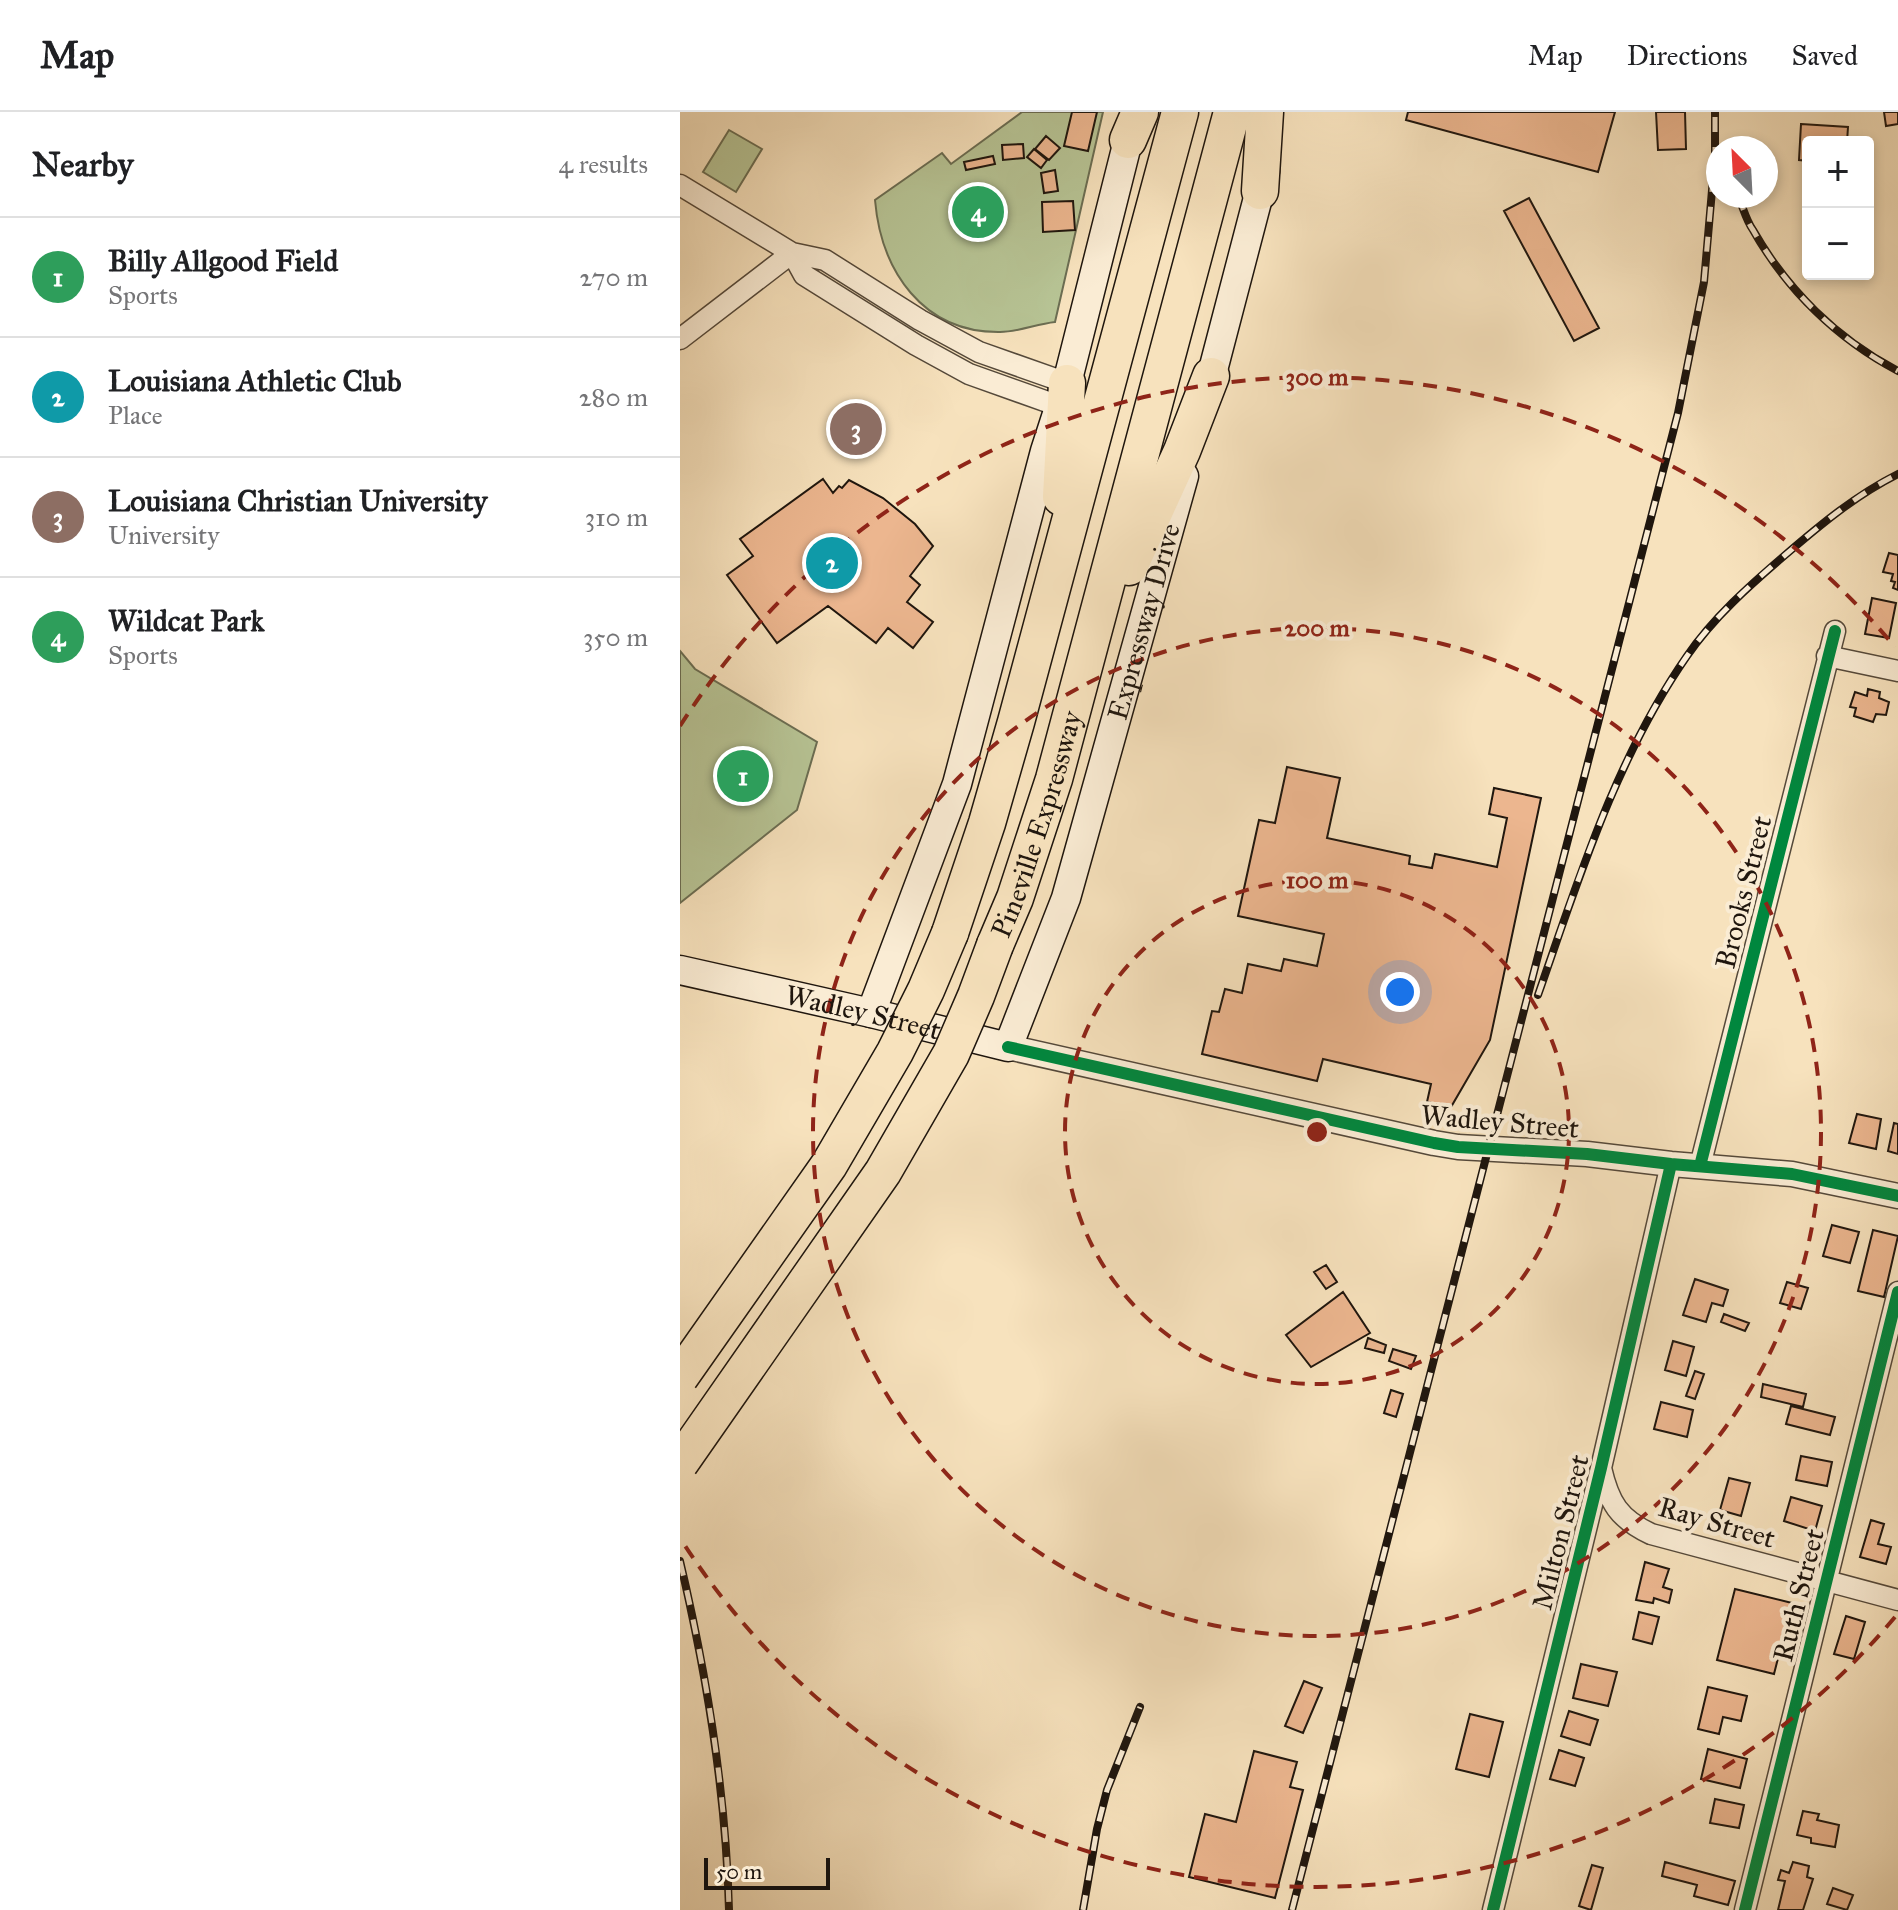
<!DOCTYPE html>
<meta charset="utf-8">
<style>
:root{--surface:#fff;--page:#f2f2f2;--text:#202124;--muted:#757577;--line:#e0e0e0;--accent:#8f2418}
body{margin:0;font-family:"IM FELL Great Primer",serif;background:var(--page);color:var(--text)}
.controls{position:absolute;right:24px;top:24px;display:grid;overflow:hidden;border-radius:8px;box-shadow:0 4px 12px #0003}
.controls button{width:72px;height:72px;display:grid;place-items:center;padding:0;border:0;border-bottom:2px solid var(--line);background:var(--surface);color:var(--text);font:40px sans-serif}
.compass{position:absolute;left:1026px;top:24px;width:72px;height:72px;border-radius:50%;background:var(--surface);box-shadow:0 4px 12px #0003;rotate:336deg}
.scale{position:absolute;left:24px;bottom:20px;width:126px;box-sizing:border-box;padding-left:8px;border:4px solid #1f160e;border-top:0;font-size:22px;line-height:28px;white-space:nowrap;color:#1f160e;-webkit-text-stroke:6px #faecd4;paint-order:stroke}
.you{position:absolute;left:720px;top:880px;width:28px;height:28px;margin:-20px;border:6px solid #fff;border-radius:50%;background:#1a73e8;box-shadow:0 0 0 12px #1a73e833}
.badge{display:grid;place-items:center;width:52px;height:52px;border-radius:50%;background:var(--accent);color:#fff;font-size:26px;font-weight:700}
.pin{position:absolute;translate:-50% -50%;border:4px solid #fff;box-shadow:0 2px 8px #0006}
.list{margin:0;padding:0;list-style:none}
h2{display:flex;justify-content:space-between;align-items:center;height:104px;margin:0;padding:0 32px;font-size:34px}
h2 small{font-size:26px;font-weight:400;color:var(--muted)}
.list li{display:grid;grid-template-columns:52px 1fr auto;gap:24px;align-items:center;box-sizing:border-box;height:120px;padding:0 32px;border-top:2px solid var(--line)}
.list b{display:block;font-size:30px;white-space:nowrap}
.list p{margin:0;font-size:26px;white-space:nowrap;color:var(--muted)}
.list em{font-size:26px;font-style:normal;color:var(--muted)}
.map{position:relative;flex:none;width:1218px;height:1798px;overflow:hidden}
header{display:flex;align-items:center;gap:48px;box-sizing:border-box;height:112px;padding:0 40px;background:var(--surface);border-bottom:2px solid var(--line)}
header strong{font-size:38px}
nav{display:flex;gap:44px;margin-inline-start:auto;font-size:28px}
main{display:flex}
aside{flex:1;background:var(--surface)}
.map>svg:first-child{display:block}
.green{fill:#b7c495;stroke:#6b6d52;stroke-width:2}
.building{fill:#ecb68f;stroke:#1f160e;stroke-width:2}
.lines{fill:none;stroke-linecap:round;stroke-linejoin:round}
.minor-casing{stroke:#55493a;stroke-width:23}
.tertiary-casing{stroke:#55493a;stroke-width:27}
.secondary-casing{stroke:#1f160e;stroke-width:31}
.motorway-casing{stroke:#1f160e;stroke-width:39}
.minor{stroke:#faecd4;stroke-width:20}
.tertiary{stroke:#faecd4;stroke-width:24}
.secondary{stroke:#faecd4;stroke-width:28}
.motorway{stroke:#f7e2bd;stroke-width:36}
.rail-casing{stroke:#1f160e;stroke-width:8}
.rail{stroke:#faecd4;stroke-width:5;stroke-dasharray:15;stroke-linecap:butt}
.motorway-bridge-casing{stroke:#1f160e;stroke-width:39;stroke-linecap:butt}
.motorway-bridge{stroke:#f7e2bd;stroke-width:36}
.cycleway-casing{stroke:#faecd4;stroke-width:17}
.cycleway{stroke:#00873e;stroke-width:12}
.ring{fill:none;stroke:#8f2418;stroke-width:4;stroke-dasharray:14 10}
.labels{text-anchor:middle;stroke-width:8;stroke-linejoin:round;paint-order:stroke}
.street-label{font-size:28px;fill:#1f160e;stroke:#faecd4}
.centre{fill:#8f2418;stroke:#faecd4;stroke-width:4}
.ring-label{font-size:24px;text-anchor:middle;font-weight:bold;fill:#8f2418;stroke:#faecd4;stroke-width:8;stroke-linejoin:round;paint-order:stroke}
</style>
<header>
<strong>Map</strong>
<nav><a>Map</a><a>Directions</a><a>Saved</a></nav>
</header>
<main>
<aside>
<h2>Nearby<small>4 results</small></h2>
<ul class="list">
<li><span class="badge" style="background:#2e9e5b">1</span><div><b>Billy Allgood Field</b><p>Sports</p></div><em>270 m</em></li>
<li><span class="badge" style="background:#0f9aa8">2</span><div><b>Louisiana Athletic Club</b><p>Place</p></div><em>280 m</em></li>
<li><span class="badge" style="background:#8d6e63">3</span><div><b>Louisiana Christian University</b><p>University</p></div><em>310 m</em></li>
<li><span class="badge" style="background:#2e9e5b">4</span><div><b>Wildcat Park</b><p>Sports</p></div><em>350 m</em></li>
</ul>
</aside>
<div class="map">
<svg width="1218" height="1798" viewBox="0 0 1218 1798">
<rect width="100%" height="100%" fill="#f7e2bd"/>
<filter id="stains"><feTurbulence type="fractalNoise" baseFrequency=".0025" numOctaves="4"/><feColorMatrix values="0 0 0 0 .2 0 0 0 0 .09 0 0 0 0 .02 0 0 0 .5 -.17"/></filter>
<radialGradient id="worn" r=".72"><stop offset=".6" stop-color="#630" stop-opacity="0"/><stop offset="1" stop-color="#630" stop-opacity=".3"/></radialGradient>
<path class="green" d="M342 0H423L375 210C356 212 339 220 320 220 243 221 201 159 195 88L262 41 271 52Z
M49 18 82 37 56 80 23 60Z
M0 539 15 557 137 630 117 698 0 791Z"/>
<path class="building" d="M392 0H417L408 39 384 34Z
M728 0H935L918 60 726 8Z
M976 0H1005L1006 37 978 38Z
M1204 0H1218V12L1206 14Z
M1121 12 1168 15 1167 30H1128V49L1119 48Z
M366 24 380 36 369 48 355 37Z
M343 32 344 46 323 48 322 33Z
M354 37 367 48 361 56 347 45Z
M313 44 315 52 286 58 284 50Z
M375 58 378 79 364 81 361 61Z
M849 86 919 216 894 229 824 99Z
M393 89 395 118 363 120 362 90Z
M143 367 153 381 159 374 162 376 169 368 203 386 235 412 253 434 230 464 240 473 227 490 253 510 233 536 208 516 196 531 148 494 97 531 47 463 73 444 60 427Z
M1209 441 1218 443V478L1213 476 1215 470 1211 469 1213 462 1203 460Z
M1192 486 1216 491 1209 526 1185 522Z
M1188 577 1200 580 1199 586 1209 590 1206 603 1196 602 1193 610 1174 604 1176 596 1170 595 1175 580 1187 584Z
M607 655 660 666 647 726 730 744 729 752 752 756 755 742 817 755 827 706 809 702 814 676 861 686 810 928 771 995 747 990 751 972 643 947 637 969 522 942 532 899 539 900 545 877 562 881 568 852 601 859 604 847 637 854 644 822 558 804 579 708 595 711Z
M1177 1002 1201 1007 1196 1037 1169 1031Z
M1214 1011 1218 1012V1042L1208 1039Z
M1152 1113 1179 1120 1170 1151 1143 1144Z
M1193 1118 1218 1124 1204 1185 1178 1179Z
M646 1153 657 1170 646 1177 634 1160Z
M1015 1167 1048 1178 1043 1194 1032 1191 1026 1210 1003 1203Z
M1107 1170 1128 1176 1121 1197 1100 1191Z
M663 1180 690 1221 631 1255 606 1223Z
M1044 1202 1069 1211 1065 1219 1041 1210Z
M688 1226 706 1233 704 1241 685 1236Z
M993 1229 1014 1235 1006 1264 985 1258Z
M713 1237 736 1244 731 1257 709 1249Z
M1015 1259 1024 1262 1015 1287 1006 1284Z
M1083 1272 1126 1282 1123 1295 1081 1285Z
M711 1278 723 1282 716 1305 704 1301Z
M981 1290 1013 1298 1007 1325 974 1317Z
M1111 1294 1155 1305 1150 1323 1106 1312Z
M1121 1344 1152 1350 1147 1374 1116 1368Z
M1049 1366 1070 1371 1061 1404 1040 1398Z
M1111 1385 1142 1394 1135 1419 1104 1409Z
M1191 1408 1204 1412 1198 1432 1211 1435 1206 1452 1180 1445Z
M965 1450 989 1457 983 1475 992 1478 989 1491 974 1486 973 1491 956 1488Z
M1055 1477 1112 1491 1094 1562 1037 1548Z
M959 1500 979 1505 972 1532 953 1527Z
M1166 1504 1185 1510 1174 1547 1154 1542Z
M901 1552 937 1560 928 1594 893 1586Z
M624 1569 642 1576 623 1621 605 1614Z
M1028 1575 1067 1584 1061 1609 1043 1605 1039 1622 1018 1617Z
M889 1599 918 1608 910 1633 881 1624Z
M790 1602 823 1610 809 1665 776 1657Z
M1028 1637 1067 1647 1060 1676 1021 1667Z
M879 1638 904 1646 895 1674 870 1667Z
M574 1639 617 1650 610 1675 623 1678 595 1786 509 1765 525 1702 556 1710Z
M1035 1687 1064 1693 1059 1716 1030 1711Z
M1123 1699 1139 1702 1137 1708 1159 1713 1155 1735 1131 1731V1726L1117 1723Z
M985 1750 1055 1769 1048 1793 1014 1784 1017 1773 982 1764Z
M1113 1750 1129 1754 1127 1765 1133 1767 1123 1798H1098L1105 1769 1098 1768 1101 1758 1109 1761Z
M912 1753 923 1756 911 1798 899 1794Z
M1153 1776 1173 1783 1167 1798 1147 1792Z"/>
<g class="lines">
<defs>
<path id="minor" d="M0 73 112 141 145 148 240 208 299 240 387 271
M112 141 124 163 236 233 289 262 379 294
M0 227 112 141
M1147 544 1218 559
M1020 1054 1155 519
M921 1356C929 1391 939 1407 971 1422L1218 1488
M813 1798 921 1356 991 1052
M1065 1798 1218 1180"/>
<path id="tertiary" d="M328 935 754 1031 778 1035 907 1042 991 1052 1112 1062 1218 1084"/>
<g id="secondary">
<path d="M527 281 585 59"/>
<path id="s1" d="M0 858 191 901 328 935 386 786 504 364"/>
<path d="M191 901 277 672 365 339 387 271 453 9"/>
</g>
<g id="motorway">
<path d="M448 28 460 0"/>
<path d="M580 79 585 0"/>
<path d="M381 385 387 271"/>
<path d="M449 455 502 339 531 264"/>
<path d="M270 821 307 711 336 610 500 0"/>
<path id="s2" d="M315 833 335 786 374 667 552 0"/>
</g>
</defs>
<use href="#minor" class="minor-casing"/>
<use href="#tertiary" class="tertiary-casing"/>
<use href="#secondary" class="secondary-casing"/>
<use href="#motorway" class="motorway-casing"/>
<use href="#minor" class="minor"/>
<use href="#tertiary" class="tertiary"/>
<use href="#secondary" class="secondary"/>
<use href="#motorway" class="motorway"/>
<defs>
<path id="rail" d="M1058 84C1063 95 1066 108 1073 118 1107 178 1157 227 1218 259
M858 883C899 766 936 646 1007 544 1033 506 1070 473 1104 444 1140 413 1176 383 1218 362
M0 1449C27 1564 46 1680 49 1798
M403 1798 417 1717 427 1678 460 1595
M612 1798 998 301 1024 170 1035 44V0"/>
</defs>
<use href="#rail" class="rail-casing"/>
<use href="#rail" class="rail"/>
<defs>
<path id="motorway-bridge" d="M0 1265 149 1053 215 940 246 878 270 821
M0 1351 203 1060 271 942 296 884 315 833"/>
</defs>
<use href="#motorway-bridge" class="motorway-bridge-casing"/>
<use href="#motorway-bridge" class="motorway-bridge"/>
<defs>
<path id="cycleway" d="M328 935 754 1031 778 1035 907 1042 991 1052 1112 1062 1218 1084
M1020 1054 1155 519
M813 1798 921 1356 991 1052
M1065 1798 1218 1180"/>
</defs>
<use href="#cycleway" class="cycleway-casing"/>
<use href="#cycleway" class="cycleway"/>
</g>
<g class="ring">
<circle cx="637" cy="1020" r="252"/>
<circle cx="637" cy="1020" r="504"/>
<path d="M1215 1505A755 755 0 0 1 0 1426M0 614A755 755 0 0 1 1215 535"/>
</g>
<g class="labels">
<g class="street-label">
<text dy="10" stroke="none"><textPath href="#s1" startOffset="784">Expressway Drive</textPath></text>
<text dy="10" stroke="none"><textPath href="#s2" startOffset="128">Pineville Expressway</textPath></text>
<text transform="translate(1063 780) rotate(-76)" y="10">Brooks Street</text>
<text dy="10" stroke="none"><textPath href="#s1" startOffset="188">Wadley Street</textPath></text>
<text transform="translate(820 1009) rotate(5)" y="10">Wadley Street</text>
<text transform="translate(1037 1410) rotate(16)" y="10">Ray Street</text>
<text transform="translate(880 1420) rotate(-76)" y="10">Milton Street</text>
<text transform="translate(1118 1483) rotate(-76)" y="10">Ruth Street</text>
</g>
</g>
<circle cx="637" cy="1020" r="12" class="centre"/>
<g class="ring-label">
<text x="637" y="273">300 m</text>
<text x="637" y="524">200 m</text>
<text x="637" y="776">100 m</text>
</g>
<rect width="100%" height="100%" filter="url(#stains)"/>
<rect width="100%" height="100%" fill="url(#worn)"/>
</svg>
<div class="controls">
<button>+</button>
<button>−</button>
</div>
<svg class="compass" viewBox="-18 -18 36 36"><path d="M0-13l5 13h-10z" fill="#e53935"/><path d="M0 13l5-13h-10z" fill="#757577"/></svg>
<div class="scale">50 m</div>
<div class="you"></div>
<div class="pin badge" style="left:63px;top:664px;background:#2e9e5b">1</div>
<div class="pin badge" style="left:152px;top:451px;background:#0f9aa8">2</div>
<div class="pin badge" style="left:176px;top:317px;background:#8d6e63">3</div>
<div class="pin badge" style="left:298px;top:100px;background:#2e9e5b">4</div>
</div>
</main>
